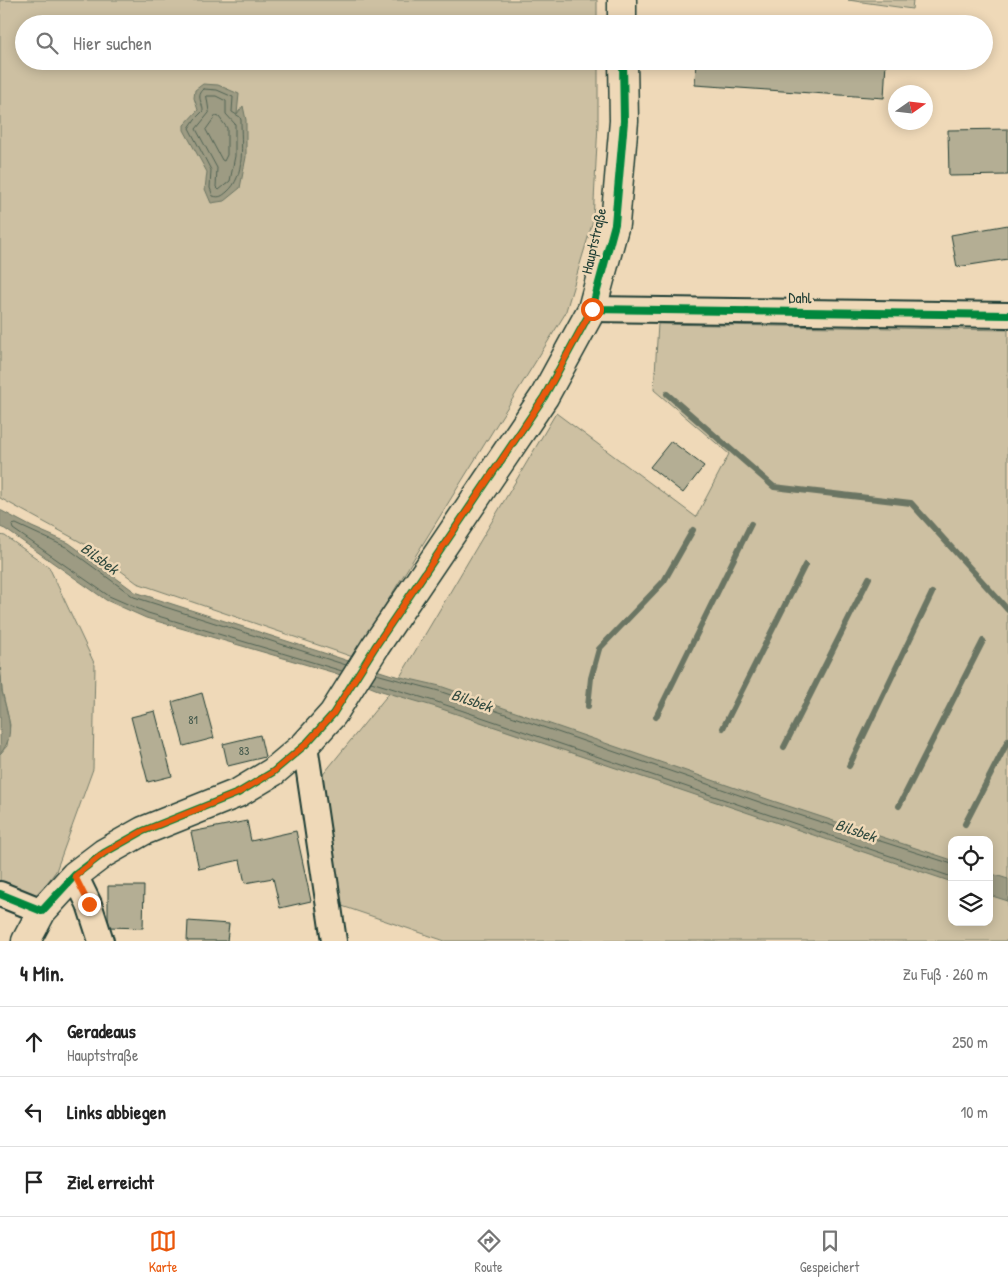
<!DOCTYPE html>
<html lang="de">
<meta charset="utf-8">
<style>
:root{--surface:#fff;--page:#f6f6f6;--text:#222;--muted:#767676;--line:#e0e0e0;--accent:#ea580c}
body{margin:0;font-family:"Patrick Hand",sans-serif;background:var(--page);color:var(--text)}
.controls{position:absolute;right:15px;bottom:15px;display:grid;overflow:hidden;border-radius:10px;box-shadow:0 2px 12px #0003}
.controls button{width:45px;height:45px;display:grid;place-items:center;padding:0;border:0;border-bottom:1px solid var(--line);background:var(--surface);color:var(--text);font:25px sans-serif}
.compass{position:absolute;left:888px;top:85px;width:45px;height:45px;border-radius:50%;background:var(--surface);box-shadow:0 2px 12px #0003;rotate:76deg}
.stop{position:absolute;width:15px;height:15px;margin:-11px;border:4px solid #ea580c;border-radius:50%;background:#fff}
.stop.end{background:#ea580c;border-color:#fff;box-shadow:0 1px 5px #0008}
.list{margin:0;padding:0;list-style:none}
h2{display:flex;justify-content:space-between;align-items:center;height:65px;margin:0;padding:0 20px;font-size:21px}
h2 small{font-size:16px;font-weight:400;color:var(--muted)}
.list li{display:grid;grid-template-columns:32px 1fr auto;gap:15px;align-items:center;box-sizing:border-box;height:70px;padding:0 20px;border-top:1px solid var(--line)}
.list b{display:block;font-size:19px;white-space:nowrap}
.list p{margin:0;font-size:16px;white-space:nowrap;color:var(--muted)}
.list em{font-size:16px;font-style:normal;color:var(--muted)}
.icon{flex:none;width:28px;height:28px;fill:none;stroke:currentColor;stroke-width:2;stroke-linecap:round;stroke-linejoin:round}
.map{position:relative;flex:none;width:1008px;height:941px;overflow:hidden}
.search{position:absolute;background:var(--surface);box-shadow:0 2px 12px #0003;left:15px;right:15px;top:15px;height:55px;display:flex;align-items:center;gap:12px;box-sizing:border-box;padding:0 18px;border-radius:28px;color:var(--muted);font-size:19px}
.sheet{height:275px;background:var(--surface)}
nav{display:flex;justify-content:space-around;align-items:center;box-sizing:border-box;height:70px;border-top:1px solid var(--line);background:var(--surface);font-size:14px;color:var(--muted)}
nav a{display:grid;justify-items:center;gap:2px}
nav .on{color:var(--accent)}
.map>svg:first-child{display:block}
.green{fill:#cdc0a2;stroke:#767e6b;fill-rule:evenodd}
.water{fill:#9d9b83;stroke:#6b7563}
.lines{fill:none;stroke-linecap:round;stroke-linejoin:round}
.shore{stroke:#516354;stroke-width:1}
.stream{stroke:#6b7563;stroke-width:6}
.building{fill:#b4ae94;stroke:#1f3d34}
.minor-casing{stroke:#1f3d34;stroke-width:28}
.major-casing{stroke:#1f3d34;stroke-width:31}
.minor{stroke:#efd9b8;stroke-width:24}
.major{stroke:#efd9b8;stroke-width:28}
.cycleway-casing{stroke:#efd9b8;stroke-width:11}
.cycleway{stroke:#00873e;stroke-width:8}
.route{stroke:#ea580c;stroke-width:6}
.labels{text-anchor:middle;stroke-width:5;stroke-linejoin:round;paint-order:stroke}
.number-label{font-size:12px;fill:#44594c}
.street-label{font-size:15px;fill:#1f3d34;stroke:#efd9b8}
.water-label{font-size:16px;font-style:italic;fill:#324b40;stroke:#efd9b8}
</style>
<div class="map">
<svg width="1008" height="941" viewBox="0 0 1008 941">
<rect width="100%" height="100%" fill="#efd9b8"/>
<filter id="ink" filterUnits="userSpaceOnUse"><feTurbulence type="fractalNoise" baseFrequency=".02" numOctaves="2"/><feDisplacementMap in="SourceGraphic" scale="10" xChannelSelector="R" yChannelSelector="G"/><feConvolveMatrix kernelMatrix="1 2 1 2 8 2 1 2 1" color-interpolation-filters="sRGB"/></filter>
<g filter="url(#ink)">
<path class="green" d="M0 0H597V24H24V61H598V123L593 221 565 314 353 657 137 583 88 546 0 498Z
M848 0H913L912 9Z
M658 324 1008 330V941H445L339 905 321 777 394 687 556 413 696 517 729 454 654 390ZM952 840H989V922H952Z
M0 535 5 536 49 567 95 665 93 769 56 871 37 897 0 883V754L7 746 10 725 2 690 0 663Z"/>
<path class="water" d="M203 84 218 85 239 94 237 114 243 106 246 120V157L240 188 224 201 211 203 205 189 207 172 184 130V125L198 110 194 98 195 90Z
M0 510 32 527 69 543 135 592 392 675 440 686 770 800 952 860V882L436 707 378 690 335 673 146 618 106 600 5 529 0 527Z
M0 663C1 672 1 682 2 691 6 714 18 733 0 754Z
M989 873 1008 879V901L989 895Z"/>
<g class="lines">
<path class="shore" d="M204 89 217 90 233 97 232 112 240 117 241 120C241 143 246 176 227 192 222 196 220 198 213 196L210 188 211 170 189 128 195 119 203 111C203 102 195 97 204 89Z
M207 96H216L226 101V114L235 124V156L230 181 219 190 216 187 217 168 196 129 209 113Z
M216 116 219 117 227 128V155L224 161 222 160 206 130Z
M342 671 148 613 109 596 13 529 12 525 16 524 66 547 134 597 346 665
M376 674 439 691 768 805 952 864
M371 682 437 702 952 877"/>
<path class="stream" d="M667 394 774 487 911 503 1008 610
M588 706 591 678 599 649 664 581 693 530
M656 717 751 524
M723 728 805 565
M784 747 869 578
M849 766 932 593
M899 806 983 641
M965 824 1008 741"/>
</g>
<path class="building" d="M696 61H886L884 98 695 85Z
M1008 129V175L949 176 948 130Z
M1008 225V259L957 267 951 235Z
M671 441 704 466 683 493 650 467Z
M202 693 214 738 184 746 172 702Z
M155 711 172 776 148 782 131 717Z
M260 735 265 757 228 766 223 744Z
M247 821 251 841 296 831 311 901 280 908 273 878 245 883 240 860 199 869 191 832Z
M108 886H144L143 928 108 927Z
M188 921 229 924 227 941H187Z"/>
<g class="lines">
<defs>
<path id="minor" d="M592 309 1008 315
M305 745 334 941
M75 875 89 904 101 941
M0 894 42 911"/>
<path id="major" d="M622 0V24
M26 941 42 911 75 875 104 853 143 831 238 793 273 772 305 745 333 714 375 647 544 397 592 309 615 224 624 121 623 61"/>
</defs>
<use href="#minor" class="minor-casing"/>
<use href="#major" class="major-casing"/>
<use href="#minor" class="minor"/>
<use href="#major" class="major"/>
<defs>
<path id="cycleway" d="M592 309 1008 315
M0 894 42 911 75 875 104 853 143 831 238 793 273 772 305 745 333 714 375 647 544 397 592 309 615 224 624 121 623 61"/>
</defs>
<use href="#cycleway" class="cycleway-casing"/>
<use href="#cycleway" class="cycleway"/>
</g>
</g>
<g class="lines" filter="url(#ink)">
<path class="route" d="M89 904 75 876 104 853 143 831 238 793 273 772 305 745 333 714 375 647 544 397 592 309"/>
</g>
<g class="labels">
<g class="number-label">
<text x="193" y="724">81</text>
<text x="244" y="755">83</text>
</g>
<g class="street-label">
<text transform="translate(594 241) rotate(-77)" y="5">Hauptstraße</text>
<text transform="translate(800 298) rotate(1)" y="5">Dahl</text>
</g>
<g class="water-label">
<text transform="translate(100 558) rotate(36)" y="6">Bilsbek</text>
<text transform="translate(472 700) rotate(19)" y="6">Bilsbek</text>
<text transform="translate(856 830) rotate(19)" y="6">Bilsbek</text>
</g>
</g>
</svg>
<div class="controls">
<button><svg class="icon" aria-label="locate" viewBox="0 0 24 24"><circle cx="12" cy="12" r="6"/><path d="M12 2v4M12 18v4M2 12h4M18 12h4"/></svg></button>
<button><svg class="icon" aria-label="layers" viewBox="0 0 24 24"><path d="M12 4l9 5-9 5-9-5zM3 14l9 5 9-5"/></svg></button>
</div>
<svg class="compass" viewBox="-18 -18 36 36"><path d="M0-13l5 13h-10z" fill="#e53935"/><path d="M0 13l5-13h-10z" fill="#767676"/></svg>
<div class="stop" style="left:592px;top:309px"></div>
<div class="stop end" style="left:89px;top:904px"></div>
<div class="search"><svg class="icon" aria-label="search" viewBox="0 0 24 24"><circle cx="10" cy="10" r="6"/><path d="M15 15l6 6"/></svg>Hier suchen</div>
</div>
<section class="sheet">
<h2>4 Min.<small>Zu Fuß · 260 m</small></h2>
<ul class="list">
<li><svg class="icon" aria-label="ahead" viewBox="0 0 24 24"><path d="M12 20V5M6 11l6-6 6 6"/></svg><div><b>Geradeaus</b><p>Hauptstraße</p></div><em>250 m</em></li>
<li><svg class="icon" aria-label="left" viewBox="0 0 24 24"><path d="M17 20v-9H6M10 6l-5 5 5 5"/></svg><div><b>Links abbiegen</b></div><em>10 m</em></li>
<li><svg class="icon" aria-label="arrive" viewBox="0 0 24 24"><path d="M6 21V4h12l-3 4 3 4H6"/></svg><div><b>Ziel erreicht</b></div></li>
</ul>
</section>
<nav>
<a class="on"><svg class="icon" aria-label="map" viewBox="0 0 24 24"><path d="M3 6l6-2 6 2 6-2v14l-6 2-6-2-6 2zM9 4v14M15 6v14"/></svg>Karte</a>
<a><svg class="icon" aria-label="directions" viewBox="0 0 24 24"><path d="M12 3l9 9-9 9-9-9zM9 14v-3h6M13 9l2 2-2 2"/></svg>Route</a>
<a><svg class="icon" aria-label="saved" viewBox="0 0 24 24"><path d="M7 4h10v16l-5-4-5 4z"/></svg>Gespeichert</a>
</nav>
